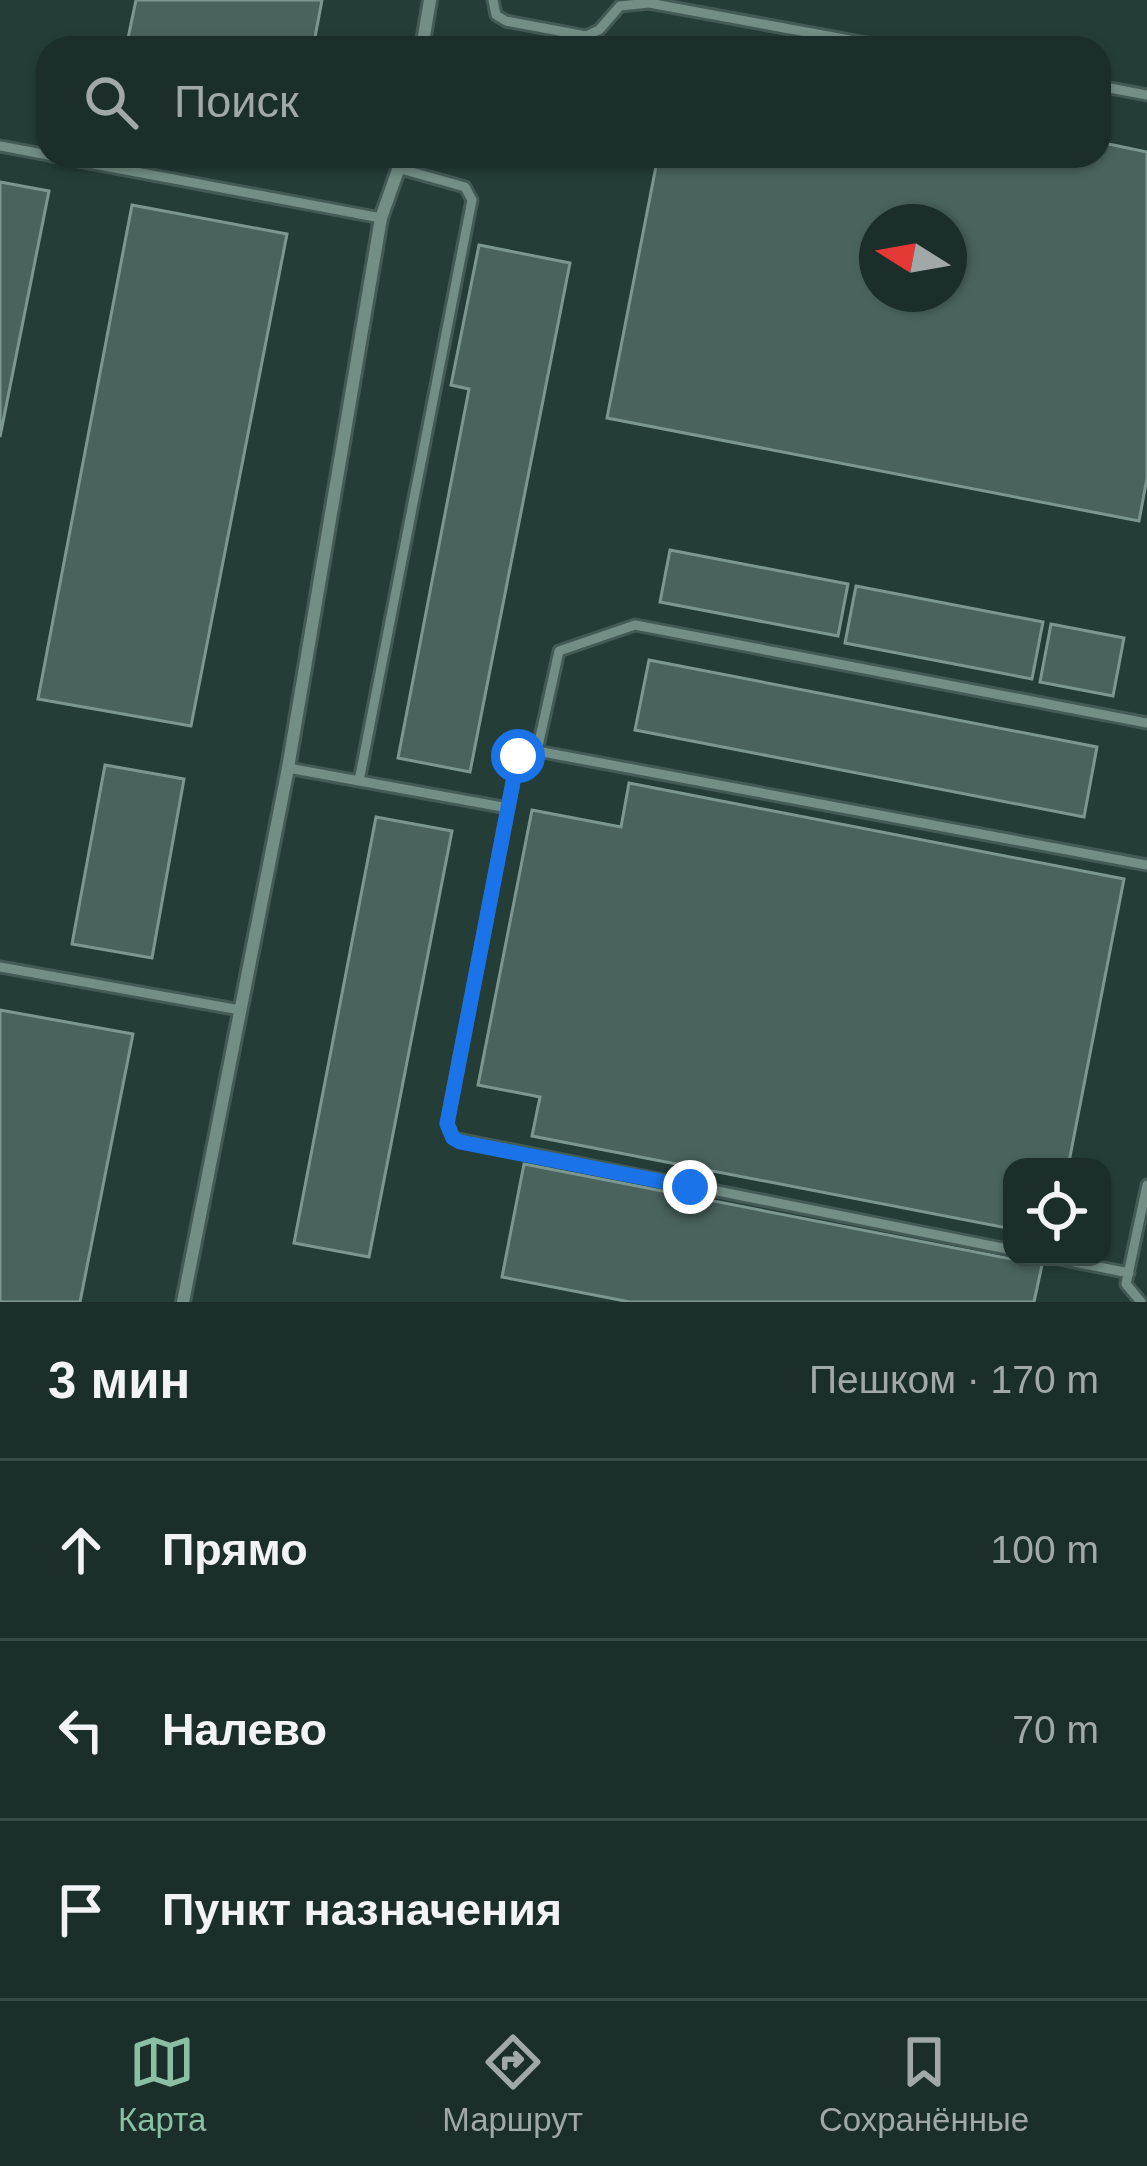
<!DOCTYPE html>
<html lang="ru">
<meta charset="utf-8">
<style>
:root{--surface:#1b2e29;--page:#283a35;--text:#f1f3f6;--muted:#a0a8a8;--line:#394a46;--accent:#8abfa5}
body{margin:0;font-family:Arial,sans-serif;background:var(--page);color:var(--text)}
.controls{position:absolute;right:36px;bottom:36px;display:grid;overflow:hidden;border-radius:24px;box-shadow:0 3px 9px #0004}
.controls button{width:108px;height:108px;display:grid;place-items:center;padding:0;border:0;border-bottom:3px solid var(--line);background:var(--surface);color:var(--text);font:60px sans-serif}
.compass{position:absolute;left:859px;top:204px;width:108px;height:108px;border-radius:50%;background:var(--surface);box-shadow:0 3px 9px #0004;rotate:281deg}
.stop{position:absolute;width:36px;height:36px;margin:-27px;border:9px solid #1a73e8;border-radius:50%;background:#fff}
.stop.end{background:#1a73e8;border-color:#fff;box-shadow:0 3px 12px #0008}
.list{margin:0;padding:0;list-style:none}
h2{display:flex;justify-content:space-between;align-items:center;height:156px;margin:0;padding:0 48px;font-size:51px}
h2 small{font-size:39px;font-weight:400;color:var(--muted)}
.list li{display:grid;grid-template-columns:78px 1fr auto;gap:36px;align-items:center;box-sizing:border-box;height:180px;padding:0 48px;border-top:3px solid var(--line)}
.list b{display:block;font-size:45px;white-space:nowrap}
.list em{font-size:39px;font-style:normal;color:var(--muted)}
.icon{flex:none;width:66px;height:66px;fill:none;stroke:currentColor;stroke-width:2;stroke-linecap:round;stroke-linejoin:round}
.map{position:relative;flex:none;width:1147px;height:1302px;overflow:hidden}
.search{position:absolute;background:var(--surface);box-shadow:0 3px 9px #0004;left:36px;right:36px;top:36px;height:132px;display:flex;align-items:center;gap:30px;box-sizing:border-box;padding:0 42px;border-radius:36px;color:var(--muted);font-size:45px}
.sheet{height:696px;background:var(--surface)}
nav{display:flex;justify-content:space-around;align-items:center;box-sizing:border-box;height:168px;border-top:3px solid var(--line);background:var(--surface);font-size:33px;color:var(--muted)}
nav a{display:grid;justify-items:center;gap:6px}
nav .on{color:var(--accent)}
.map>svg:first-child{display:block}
.building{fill:#4a645d;stroke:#7b978f;stroke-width:3;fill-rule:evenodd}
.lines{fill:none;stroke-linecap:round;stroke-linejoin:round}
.service-casing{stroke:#445a55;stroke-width:15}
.minor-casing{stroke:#445a55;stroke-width:18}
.service{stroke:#728e85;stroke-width:9}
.minor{stroke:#728e85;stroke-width:12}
.route{stroke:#1a73e8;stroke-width:15}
</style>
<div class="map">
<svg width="1147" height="1302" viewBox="0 0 1147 1302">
<rect width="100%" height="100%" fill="#243e37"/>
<path class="building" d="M136 0H322L313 48H126Z
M1099 142 1147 152V478L1139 521 607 418 658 156H1099ZM877 222H949V294H877Z
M0 182 49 191 0 437Z
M132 205 287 234 191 726 38 699Z
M479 245 570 263 470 772 398 758 469 389 451 385Z
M670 550 848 584 838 636 660 602Z
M856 586 1043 622 1032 679 845 643Z
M1051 624 1124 638 1113 696 1040 682Z
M649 660 1097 747 1084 817 635 730Z
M105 765 184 779 152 958 72 944Z
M629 783 1124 879 1068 1167H1012V1229L532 1136 540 1097 478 1085 532 810 621 827Z
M376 817 452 831 369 1257 294 1243Z
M0 1010 133 1034 80 1302H0Z
M524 1164 1042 1265 1034 1302H630L502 1277Z"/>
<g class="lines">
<defs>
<path id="service" d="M493 0 496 15 506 21 586 36 599 30 620 6 649 3 893 48
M1099 86 1147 95
M0 146 48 155
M51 156 381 218
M537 751 559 651 635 625 1147 723
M288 768 508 808 518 756 526 750 537 751 1147 865
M359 781 472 200 465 187 401 169
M508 808 447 1123 453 1138 1012 1250
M0 967 240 1010
M1049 1257 1129 1273
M1141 1302 1126 1284 1147 1185"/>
<path id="minor" d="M422 48 430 0
M183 1302 288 768 381 218 403 156"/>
</defs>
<use href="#service" class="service-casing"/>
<use href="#minor" class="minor-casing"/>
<use href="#service" class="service"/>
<use href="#minor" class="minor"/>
</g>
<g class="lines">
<path class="route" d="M518 756 447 1124 453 1138 460 1142 690 1187"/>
</g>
</svg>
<div class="controls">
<button><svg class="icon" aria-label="locate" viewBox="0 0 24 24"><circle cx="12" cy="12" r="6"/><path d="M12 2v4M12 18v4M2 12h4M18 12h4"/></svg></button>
</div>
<svg class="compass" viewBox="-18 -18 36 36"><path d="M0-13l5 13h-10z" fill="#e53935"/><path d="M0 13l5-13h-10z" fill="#a0a8a8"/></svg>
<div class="stop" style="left:518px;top:756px"></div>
<div class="stop end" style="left:690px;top:1187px"></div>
<div class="search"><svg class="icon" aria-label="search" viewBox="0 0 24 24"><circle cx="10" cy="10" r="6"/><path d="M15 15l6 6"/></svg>Поиск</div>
</div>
<section class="sheet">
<h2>3 мин<small>Пешком · 170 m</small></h2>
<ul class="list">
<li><svg class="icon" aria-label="ahead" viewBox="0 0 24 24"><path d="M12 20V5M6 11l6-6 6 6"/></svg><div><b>Прямо</b></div><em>100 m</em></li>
<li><svg class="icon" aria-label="left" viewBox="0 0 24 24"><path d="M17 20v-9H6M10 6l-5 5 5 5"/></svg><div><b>Налево</b></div><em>70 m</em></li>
<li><svg class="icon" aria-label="arrive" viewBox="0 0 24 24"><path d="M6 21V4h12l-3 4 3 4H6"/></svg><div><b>Пункт назначения</b></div></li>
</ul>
</section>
<nav>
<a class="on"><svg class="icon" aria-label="map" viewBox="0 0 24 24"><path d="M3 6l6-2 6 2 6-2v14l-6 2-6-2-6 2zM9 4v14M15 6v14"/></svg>Карта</a>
<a><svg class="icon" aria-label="directions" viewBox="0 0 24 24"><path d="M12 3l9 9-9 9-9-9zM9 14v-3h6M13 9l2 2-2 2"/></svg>Маршрут</a>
<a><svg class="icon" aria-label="saved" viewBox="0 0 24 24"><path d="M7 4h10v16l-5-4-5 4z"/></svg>Сохранённые</a>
</nav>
